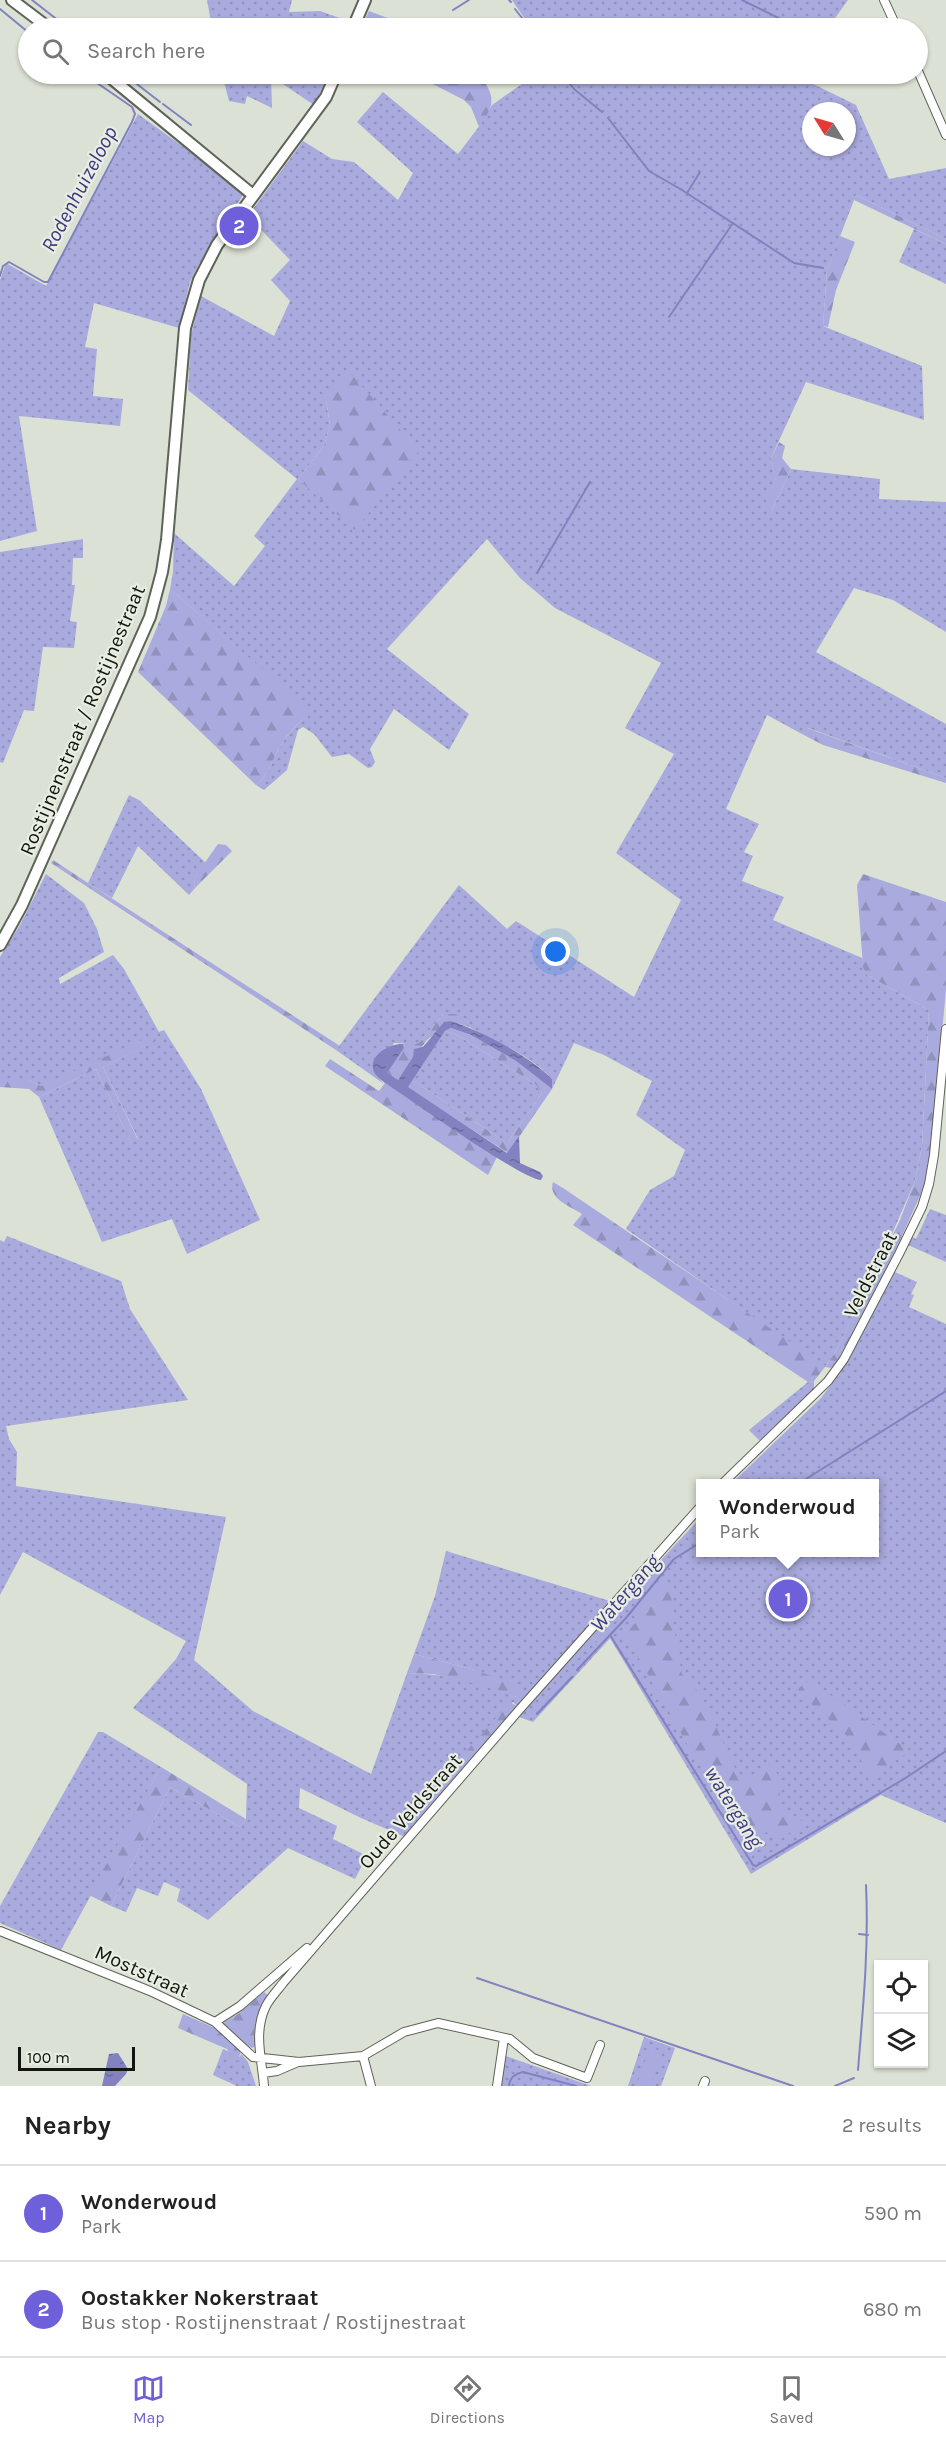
<!DOCTYPE html>
<meta charset="utf-8">
<style>
:root{--surface:#fff;--page:#f2f2f2;--text:#222;--muted:#767676;--line:#e0e0e0;--accent:#6d60da}
body{margin:0;font-family:Karla,sans-serif;background:var(--page);color:var(--text)}
.controls{position:absolute;right:18px;bottom:18px;display:grid;overflow:hidden;border-radius:0px;box-shadow:0 2px 4px #0004}
.controls button{width:54px;height:54px;display:grid;place-items:center;padding:0;border:0;border-bottom:2px solid var(--line);background:var(--surface);color:var(--text);font:30px sans-serif}
.compass{position:absolute;left:802px;top:102px;width:54px;height:54px;border-radius:50%;background:var(--surface);box-shadow:0 2px 4px #0004;rotate:307deg}
.scale{position:absolute;left:18px;bottom:15px;width:117px;box-sizing:border-box;padding-left:6px;border:3px solid #131511;border-top:0;font-size:16px;line-height:21px;white-space:nowrap;color:#131511;-webkit-text-stroke:4px #e8eee1;paint-order:stroke}
.you{position:absolute;left:556px;top:952px;width:21px;height:21px;margin:-15px;border:4px solid #fff;border-radius:50%;background:#1a73e8;box-shadow:0 0 0 9px #1a73e833}
.badge{display:grid;place-items:center;width:39px;height:39px;border-radius:50%;background:var(--accent);color:#fff;font-size:20px;font-weight:700}
.pin{position:absolute;translate:-50% -50%;border:3px solid #fff;box-shadow:0 2px 6px #0006}
.popup{position:absolute;left:696px;top:1479px;width:183px;height:78px;box-sizing:border-box;display:grid;place-content:center;border-radius:0px;background:var(--surface);filter:drop-shadow(0 2px 4px #0005);font-size:20px;white-space:nowrap;color:var(--muted)}
.popup b{font-size:22px;color:var(--text)}
.popup::after{content:'';position:absolute;left:50%;top:100%;margin-left:-12px;border:12px solid transparent;border-top-color:var(--surface)}
.list{margin:0;padding:0;list-style:none}
h2{display:flex;justify-content:space-between;align-items:center;height:78px;margin:0;padding:0 24px;font-size:26px}
h2 small{font-size:20px;font-weight:400;color:var(--muted)}
.list li{display:grid;grid-template-columns:39px 1fr auto;gap:18px;align-items:center;box-sizing:border-box;height:96px;padding:0 24px;border-top:2px solid var(--line)}
.list b{display:block;font-size:22px;white-space:nowrap}
.list p{margin:0;font-size:20px;white-space:nowrap;color:var(--muted)}
.list em{font-size:20px;font-style:normal;color:var(--muted)}
.icon{flex:none;width:33px;height:33px;fill:none;stroke:currentColor;stroke-width:2;stroke-linecap:round;stroke-linejoin:round}
.map{position:relative;flex:none;width:946px;height:2086px;overflow:hidden}
.search{position:absolute;background:var(--surface);box-shadow:0 2px 4px #0004;left:18px;right:18px;top:18px;height:66px;display:flex;align-items:center;gap:15px;box-sizing:border-box;padding:0 21px;border-radius:33px;color:var(--muted);font-size:22px}
.sheet{height:270px;background:var(--surface)}
nav{display:flex;justify-content:space-around;align-items:center;box-sizing:border-box;height:84px;border-top:2px solid var(--line);background:var(--surface);font-size:16px;color:var(--muted)}
nav a{display:grid;justify-items:center;gap:3px}
nav .on{color:var(--accent)}
.map>svg:first-child{display:block}
.green{fill:url(#green-dots);fill-rule:evenodd}
.forest{fill:url(#forest-firs)}
.pitch{fill:#a9aadd}
.water{fill:url(#water-ripples)}
.lines{fill:none;stroke-linecap:round;stroke-linejoin:round}
.stream{stroke:#8282c0;stroke-width:2}
.street-casing{stroke:#5e6358;stroke-width:10}
.secondary-casing{stroke:#5e6358;stroke-width:14}
.street{stroke:#fff;stroke-width:8}
.secondary{stroke:#fff;stroke-width:10}
.labels{text-anchor:middle;stroke-width:4.5;stroke-linejoin:round;paint-order:stroke}
.street-label{font-size:20px;fill:#131511;stroke:#e8eee1}
.water-label{font-size:21px;font-style:italic;fill:#3e3681;stroke:#e8eee1}
</style>
<div class="map">
<svg width="946" height="2086" viewBox="0 0 946 2086">
<defs>
<pattern id="green-dots" width="8" height="8" patternUnits="userSpaceOnUse" patternTransform="scale(1.5)"><rect width="8" height="8" fill="#a9aadd"/><path d="M2 2h.1M6 6h.1" fill="none" stroke="#9191bd" stroke-width="1.8" stroke-linecap="round"/></pattern>
<pattern id="forest-firs" width="22" height="20" patternUnits="userSpaceOnUse" patternTransform="scale(1.5)"><rect width="22" height="20" fill="#a9aadd"/><path d="M5 1l3.5 6h-7zM16 11l3.5 6h-7z" fill="#9191bd"/></pattern>
<pattern id="water-ripples" width="26" height="14" patternUnits="userSpaceOnUse" patternTransform="scale(1.5)"><rect width="26" height="14" fill="#8282c0"/><path d="M2 4q2-2 4 0t4 0M15 11q2-2 4 0t4 0" fill="none" stroke="#69699b"/></pattern>
</defs>
<rect width="100%" height="100%" fill="#dbe1d4"/>
<path class="green" d="M207 0H292L289 12 320 11 348 21 345 28H212Z
M512 0H848L828 28H528L529 25Z
M222 74H329L314 105 271 76 272 108 247 96 245 104 229 101Z
M536 74H798L797 76 856 105 889 179 946 168V239L856 195 827 270 823 326 922 366 924 420 806 382 770 460C777 476 778 479 769 495L772 510 791 469 880 479 879 499 946 502V632L893 600 854 588 816 652 946 724V778L808 728 802 734 767 715 726 809 759 824 744 852 753 856 742 881 784 897 773 920 862 958 867 975 929 1010 922 1146 915 1181 879 1264 837 1349 825 1367 626 1229 650 1190 674 1176 685 1150 636 1115 652 1081 604 1055 574 1043 552 1089V1079C530 1055 497 1042 469 1027L467 1020 443 1014 420 1042 415 1044 394 1043 377 1076 384 1084 336 1050 459 885 507 929 516 921 634 997 681 900 616 853 674 754 625 728 661 663 555 608 520 578 487 539 387 649 469 714 449 750 394 709 370 749 375 762 372 767 368 768 349 754 332 757 314 734 303 727 298 730 287 770 264 790 256 785C268 776 272 761 279 748 288 733 299 723 311 712L170 589 173 572 174 533 234 586 265 546 254 536 297 479 188 390 191 335 201 296 274 336 290 301 271 280 290 260 248 216 303 141 332 159 354 162 398 200 413 173 357 122 383 92 458 154 481 124 492 105ZM811 111H847V147H811ZM325 393 355 529 298 479 324 446 330 425Z
M138 114 236 185 242 190 243 195 199 264 190 282 179 328 94 303 85 347 97 349 93 396 123 399 120 426 19 416 37 531 0 541V280L6 263 46 286Z
M914 229 946 244V284L899 262Z
M83 539V558H73L72 585H75L70 621 77 622 74 648 43 647 34 711 24 710 3 763 0 762V552Z
M129 795 139 800 206 863 194 878 195 888 189 895 138 846 112 898 88 883Z
M46 874 84 903 97 929 104 952 59 978 60 984 113 955 124 969 159 1032 164 1030 201 1089 260 1220 187 1254 172 1219 102 1242 39 1097 96 1069 131 1143 138 1139 103 1067 155 1041 41 1086 29 1080H0V957L20 925Z
M445 1031 459 1036 536 1085 542 1093 507 1143 412 1080Z
M930 1209 946 1215V1262L908 1245 912 1237 916 1239Z
M7 1236 121 1281 130 1309 188 1400 6 1426 9 1439 17 1452 16 1486 226 1517 194 1660 253 1711 371 1774 407 1673C437 1674 471 1678 500 1690 506 1692 511 1695 517 1697L475 1670 414 1654 435 1596 446 1551 610 1601 518 1707 513 1702 449 1771 434 1785 423 1818 405 1837 361 1818 300 1788 299 1808 337 1826 333 1839 367 1856 355 1879 288 1848 208 1920 177 1901 180 1889 164 1882 158 1896 137 1888 126 1912 111 1906 170 1787 240 1827 246 1819 247 1784 133 1708 176 1659 186 1641 23 1552 0 1595V1240L4 1242Z
M895 1272 917 1282 911 1294 914 1295 909 1307 946 1324V1823L881 1795 751 1874 604 1628 611 1620 608 1617 701 1517V1552H875V1484L732 1483 821 1398 840 1373Z
M814 1381V1389L760 1441 749 1430 808 1382Z
M591 1636 603 1646 533 1722 519 1717Z
M98 1732H103L161 1767 61 1950 0 1923V1906Z
M644 2037 675 2048 661 2086H628Z
M223 2049 240 2057 241 2054 248 2062 256 2086H237L213 2075Z
M506 2056 591 2086H499Z"/>
<path class="forest" d="M369 11 409 26 408 28H361Z
M413 74H429L448 83 453 74H480C495 98 496 103 479 127L471 107 464 100Z
M856 195 946 239V244L854 200Z
M840 236 855 242 836 290 828 327 823 326 827 270Z
M347 369 419 451 355 530 298 479 324 446 330 425 325 393Z
M779 442 785 446 782 458 791 469 772 510 767 513 764 510C768 485 783 488 770 460Z
M170 589 312 712C298 723 288 733 279 748 272 761 268 776 256 785L138 672 166 606Z
M807 728 946 778V783L823 745 802 734Z
M218 844 226 845 232 851 195 888 194 878Z
M53 860 88 883 340 1046 336 1050 51 863Z
M863 874 946 902V990L930 1156 925 1185 885 1273 836 1363 831 1368 825 1367 814 1381 808 1382 573 1225 582 1214C570 1206 548 1199 553 1182L563 1188 826 1366 837 1349 900 1220 915 1181 922 1146 929 1010 867 975 863 967 857 885Z
M443 1014H455L467 1020 469 1027 451 1021 427 1040 397 1081 386 1073 404 1048 403 1044 408 1042 415 1044 420 1042Z
M451 1028 471 1035 516 1061 552 1089 508 1153 407 1087 412 1080 507 1143 542 1093 536 1085 459 1036 445 1031Z
M153 1035 156 1041 103 1067 138 1140 131 1143 96 1069 39 1097 29 1089 0 1087V1080H29L41 1086Z
M330 1059 379 1091 385 1083 497 1157 488 1175 325 1066Z
M664 1583 671 1592 673 1624 682 1674 702 1696 741 1781 773 1764 781 1783 778 1807 790 1816 805 1822 785 1836 761 1833 751 1841 695 1758 625 1634 639 1619 634 1611Z
M608 1617 619 1629 603 1646 591 1636Z
M414 1654 475 1670 518 1686 521 1690V1696H510L499 1690 456 1679 433 1674 407 1673Z
M806 1682 815 1684 910 1751 871 1777 846 1735 798 1692 799 1688Z
M510 1702 518 1707 423 1818 414 1811 423 1796 449 1771Z
M161 1767 246 1819 240 1827 170 1787 111 1906 89 1895Z
M264 1992 269 1996C258 2012 251 2026 256 2046L252 2048 243 2043 238 2061 233 2060 227 2049 178 2028 183 2014 215 2028 238 2014Z"/>
<path class="pitch" d="M650 2047 663 2052 650 2086H636Z"/>
<path class="water" d="M451 1021C482 1031 530 1056 552 1079V1089L516 1061 471 1035 451 1028 445 1031 408 1087 507 1153 519 1136 520 1163 540 1172 543 1176 541 1180C520 1178 411 1100 385 1083 381 1080 376 1076 374 1072 367 1056 390 1043 403 1044L404 1048 387 1073 398 1080 413 1057 414 1049 423 1047 444 1022Z
M118 2053 128 2069 126 2074 115 2086H102L109 2054Z"/>
<g class="lines">
<path class="stream" d="M32 0 68 28
M509 0 511 2
M742 0 799 28
M0 9 28 32
M515 9 530 28
M453 10 469 0
M124 74 160 102
M562 74 574 89 602 112
M163 104 191 125
M608 118 649 171 682 190 794 263 823 268
M687 193 700 172
M0 276 3 266 9 262 44 282H48L132 122 135 114 132 107 84 74
M669 317 733 223
M537 573 590 482
M798 1484 946 1391
M610 1635 753 1865 756 1866 904 1779 946 1751
M577 1670 626 1618 674 1559 701 1542
M537 1714 572 1677
M859 1934 868 1935
M477 1978 793 2086
M858 2070C863 2008 869 1948 866 1885
M509 2086C510 2077 515 2074 523 2072L576 2086
M835 2086 854 2078"/>
<defs>
<path id="street" d="M884 0 897 28
M918 71 946 135
M722 1484 828 1381 844 1359 899 1254 922 1207 929 1184 934 1155 946 1029
M0 1931 150 1991 215 2022 253 2057 299 2062 363 2056 404 2032 438 2023 510 2039 533 2058 587 2078 600 2045
M215 2022 240 2006 307 1948
M363 2056 371 2086
M263 2073 277 2071 298 2062
M264 2086C262 2059 253 2032 266 2006 270 1998 277 1991 283 1983L520 1709 701 1506
M497 2086 504 2038
M703 2086 705 2081"/>
<path id="secondary" d="M12 0 49 28
M353 28 365 0
M106 74 253 195
M0 945 22 905 150 617 162 572 167 540 185 328 199 280 217 245 326 97 336 74"/>
</defs>
<use href="#street" class="street-casing"/>
<use href="#secondary" class="secondary-casing"/>
<use href="#street" class="street"/>
<use href="#secondary" class="secondary"/>
</g>
<g class="labels">
<g class="street-label">
<text transform="translate(82 720) rotate(-67)" y="7">Rostijnenstraat / Rostijnestraat</text>
<text transform="translate(870 1274) rotate(-63)" y="7">Veldstraat</text>
<text transform="translate(410 1811) rotate(-49)" y="7">Oude Veldstraat</text>
<text transform="translate(142 1971) rotate(24)" y="7">Moststraat</text>
</g>
<g class="water-label">
<text transform="translate(79 189) rotate(-62)" y="7">Rodenhuizeloop</text>
<text transform="translate(625 1593) rotate(-49)" y="7">Watergang</text>
<text transform="translate(734 1807) rotate(58)" y="7">watergang</text>
</g>
</g>
</svg>
<div class="controls">
<button><svg class="icon" aria-label="locate" viewBox="0 0 24 24"><circle cx="12" cy="12" r="6"/><path d="M12 2v4M12 18v4M2 12h4M18 12h4"/></svg></button>
<button><svg class="icon" aria-label="layers" viewBox="0 0 24 24"><path d="M12 4l9 5-9 5-9-5zM3 14l9 5 9-5"/></svg></button>
</div>
<svg class="compass" viewBox="-18 -18 36 36"><path d="M0-13l5 13h-10z" fill="#e53935"/><path d="M0 13l5-13h-10z" fill="#767676"/></svg>
<div class="scale">100 m</div>
<div class="you"></div>
<div class="pin badge" style="left:788px;top:1599px">1</div>
<div class="popup"><b>Wonderwoud</b>Park</div>
<div class="pin badge" style="left:239px;top:226px">2</div>
<div class="search"><svg class="icon" aria-label="search" viewBox="0 0 24 24"><circle cx="10" cy="10" r="6"/><path d="M15 15l6 6"/></svg>Search here</div>
</div>
<section class="sheet">
<h2>Nearby<small>2 results</small></h2>
<ul class="list">
<li><span class="badge">1</span><div><b>Wonderwoud</b><p>Park</p></div><em>590 m</em></li>
<li><span class="badge">2</span><div><b>Oostakker Nokerstraat</b><p>Bus stop · Rostijnenstraat / Rostijnestraat</p></div><em>680 m</em></li>
</ul>
</section>
<nav>
<a class="on"><svg class="icon" aria-label="map" viewBox="0 0 24 24"><path d="M3 6l6-2 6 2 6-2v14l-6 2-6-2-6 2zM9 4v14M15 6v14"/></svg>Map</a>
<a><svg class="icon" aria-label="directions" viewBox="0 0 24 24"><path d="M12 3l9 9-9 9-9-9zM9 14v-3h6M13 9l2 2-2 2"/></svg>Directions</a>
<a><svg class="icon" aria-label="saved" viewBox="0 0 24 24"><path d="M7 4h10v16l-5-4-5 4z"/></svg>Saved</a>
</nav>
